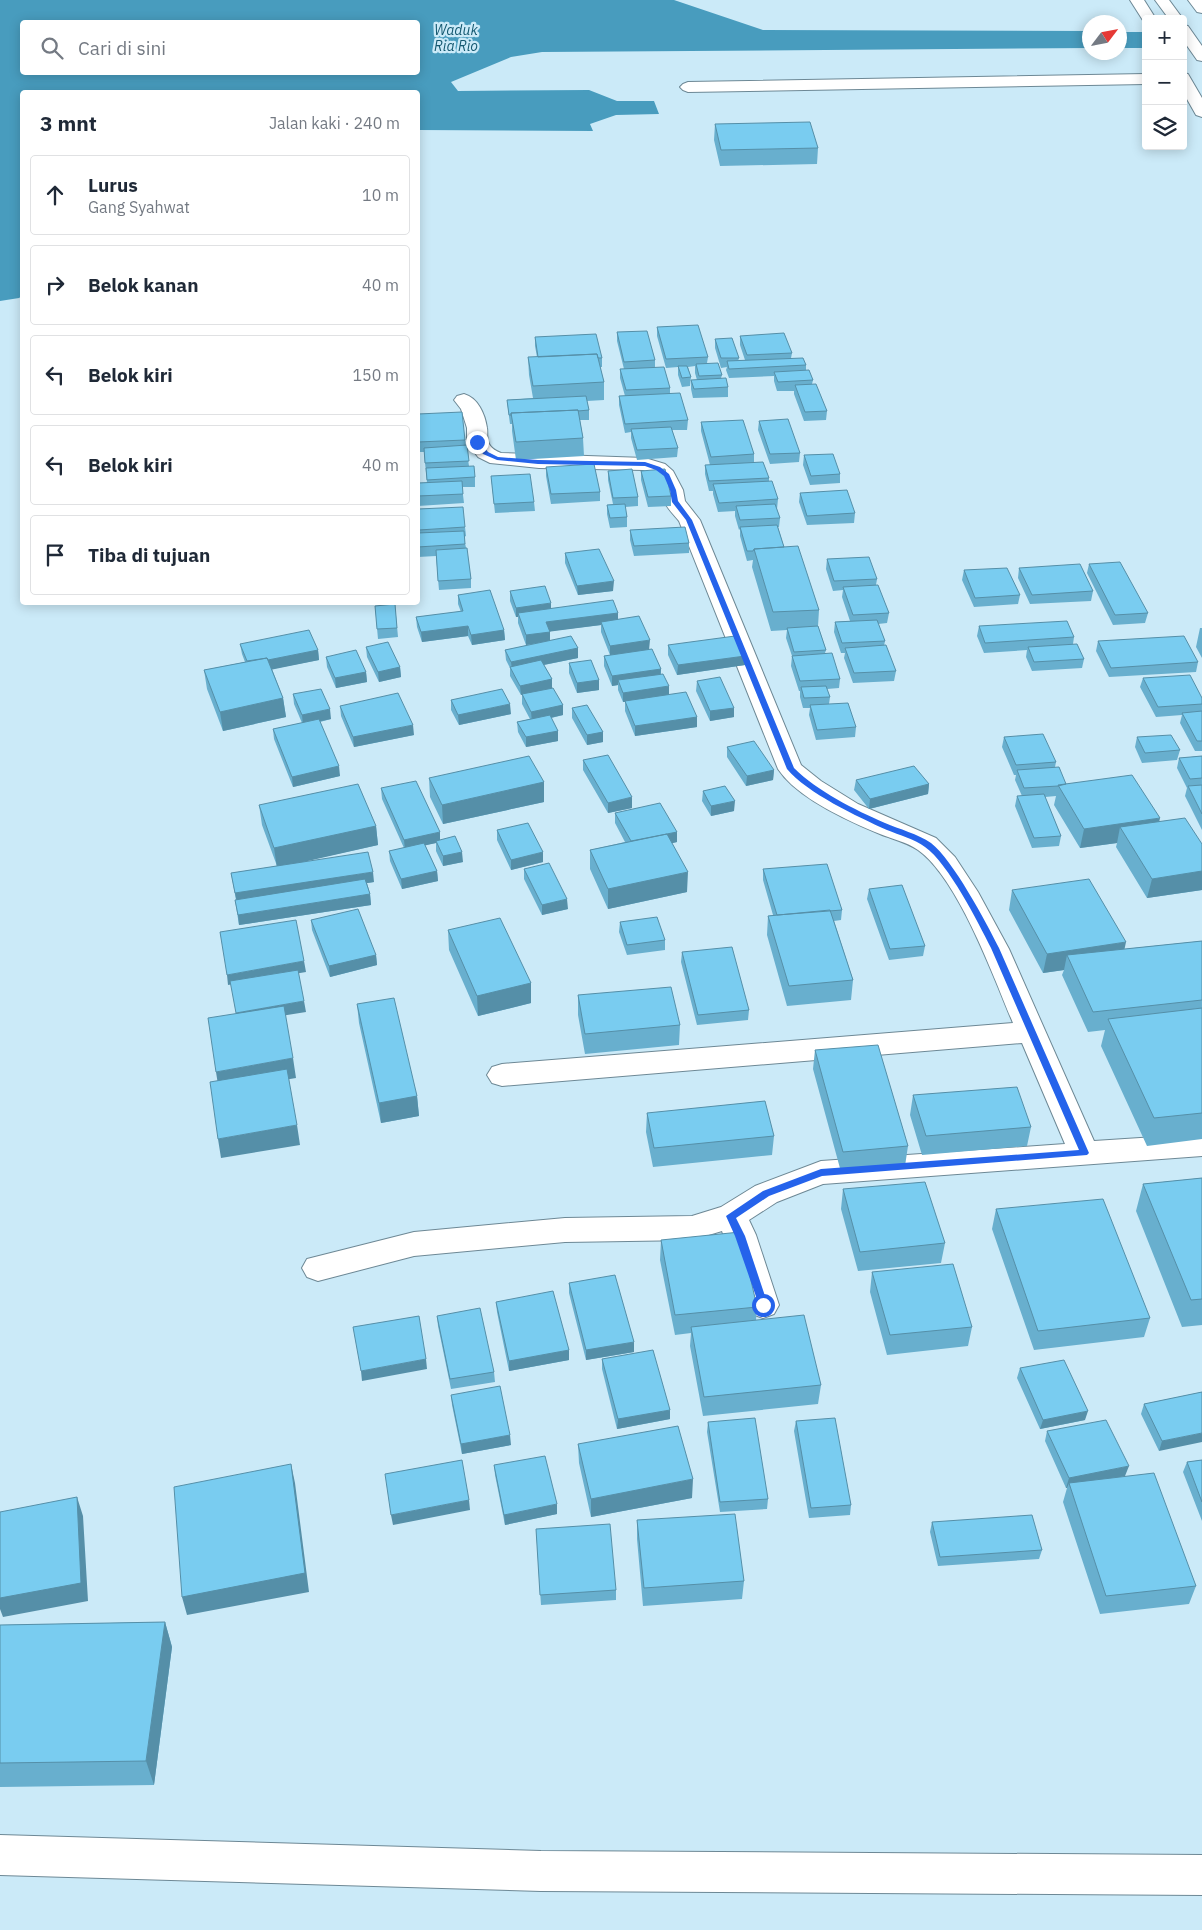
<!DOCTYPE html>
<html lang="id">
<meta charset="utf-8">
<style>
:root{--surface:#fff;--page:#f2f2f3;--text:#1f2937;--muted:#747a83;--line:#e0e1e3}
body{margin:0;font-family:"IBM Plex Sans",sans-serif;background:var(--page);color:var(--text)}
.controls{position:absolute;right:15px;top:15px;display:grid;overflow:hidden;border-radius:5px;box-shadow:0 2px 12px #0003}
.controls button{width:45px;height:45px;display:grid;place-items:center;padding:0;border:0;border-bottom:1px solid var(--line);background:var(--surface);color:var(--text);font:25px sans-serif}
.compass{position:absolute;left:1082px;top:15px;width:45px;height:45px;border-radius:50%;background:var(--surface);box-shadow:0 2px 12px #0003;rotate:58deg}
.stop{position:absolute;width:15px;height:15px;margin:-11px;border:4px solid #2563eb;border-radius:50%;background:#fff}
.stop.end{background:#2563eb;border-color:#fff;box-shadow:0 1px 5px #0008}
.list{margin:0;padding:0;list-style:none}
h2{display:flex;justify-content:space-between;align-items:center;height:65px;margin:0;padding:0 20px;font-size:21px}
h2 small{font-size:16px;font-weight:400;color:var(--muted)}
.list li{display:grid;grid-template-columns:32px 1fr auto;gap:15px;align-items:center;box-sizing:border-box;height:80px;margin:0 10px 10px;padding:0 10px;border:1px solid var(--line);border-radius:5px}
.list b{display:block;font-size:19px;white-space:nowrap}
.list p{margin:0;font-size:16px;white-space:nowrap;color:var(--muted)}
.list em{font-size:16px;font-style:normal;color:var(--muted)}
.icon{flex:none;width:28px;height:28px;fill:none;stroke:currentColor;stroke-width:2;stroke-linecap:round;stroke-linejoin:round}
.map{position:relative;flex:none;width:1202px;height:1930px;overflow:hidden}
.search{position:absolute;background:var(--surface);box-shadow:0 2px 12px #0003;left:20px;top:20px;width:400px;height:55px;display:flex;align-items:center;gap:12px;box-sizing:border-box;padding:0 18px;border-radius:5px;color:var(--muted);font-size:19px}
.panel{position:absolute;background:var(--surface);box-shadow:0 2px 12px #0003;left:20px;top:90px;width:400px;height:515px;border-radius:5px}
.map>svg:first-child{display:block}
.water{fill:#489cbe;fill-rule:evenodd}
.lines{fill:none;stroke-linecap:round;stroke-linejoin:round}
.minor-casing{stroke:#6d8895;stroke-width:2}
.highway-casing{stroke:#6d8895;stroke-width:2}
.minor{fill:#fff;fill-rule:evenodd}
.highway{fill:#fff;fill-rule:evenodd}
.wall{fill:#68afce}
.shaded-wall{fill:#558fa8}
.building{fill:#79ccf0;stroke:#558fa8}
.route{fill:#2563eb}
.labels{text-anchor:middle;stroke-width:4.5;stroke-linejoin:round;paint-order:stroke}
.far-water-label{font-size:14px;font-style:italic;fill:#145870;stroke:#cbeaf8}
</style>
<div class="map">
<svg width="1202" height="1930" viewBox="0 0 1202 1930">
<rect width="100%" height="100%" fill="#cbeaf8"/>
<path class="water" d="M0 0H674L763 30 1089 31 1090 48 542 52 511 57 451 82 458 91 589 90 617 101H654L659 114 616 115 590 124 593 131 418 130V92H22V296L19 298 0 301ZM418 22V72H22V22Z
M1120 32H1146V48H1120Z"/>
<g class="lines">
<defs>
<path id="minor" d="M1155 0H1169L1183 19H1169Z
M1188 0H1202V13L1197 12Z
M1183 25 1188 26 1202 46V61L1197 60 1183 40Z
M1146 74V84L688 92 683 90 680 87 683 84 688 82Z
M464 394C478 398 485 414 487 428 488 434 486 439 489 444 492 449 496 451 501 453L645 458 665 464 673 471 683 490 685 501 700 520 801 765 821 781 858 804 936 838 955 857 978 892 1009 949 1094 1141 1202 1134V1156L823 1184 777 1202 749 1220 756 1235 779 1305 774 1314 763 1318 752 1314 747 1305 722 1231 692 1240 565 1242 414 1256 318 1281 307 1277 302 1268 307 1259 414 1232 565 1218 692 1216 721 1207 755 1186 821 1161 1065 1144 1022 1043 502 1086 492 1083 487 1075 492 1067 502 1064 1013 1023C994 978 958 878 918 850 907 842 892 839 880 834 848 821 797 798 778 769L679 521C674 515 667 508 664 501 659 487 660 475 643 470L539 468 490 463 478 457 467 442V428L461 409 454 400 457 396Z
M0 1835 541 1851 1202 1855V1895L541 1891 0 1875Z"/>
<path id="highway" d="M1130 0H1144L1156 19H1146V23L1144 22Z
M1183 73 1188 74 1202 98V117L1196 115 1183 92Z"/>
</defs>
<use href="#minor" class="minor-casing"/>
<use href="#highway" class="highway-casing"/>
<use href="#minor" class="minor"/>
<use href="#highway" class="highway"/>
</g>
<path class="wall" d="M715 124 818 148 817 164 720 166 714 140Z
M657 327 708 357 707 363 722 375 721 378 728 387V397L693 398 691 389V380H697L695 373V366L688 367 691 377 690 386 682 387 678 375V367L666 368 657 336Z
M617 332 655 360V367L670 388V393L688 420 687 430H672L678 448 677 457 637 460 631 438V432L625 433 619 405V396H625L620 378V369H624L617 341Z
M740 336 792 353 791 358 806 365V370L813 380 812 384 827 411 826 420 804 421 794 394V391H777L774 381V376L729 378 726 370 727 367 721 368 715 348V339L739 358 738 361 745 360 740 345Z
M535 337 602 358V367H600L604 382V400L587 401 589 410V420H580L583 438 584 456 516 460 512 431V424H510L508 409 507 400 533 398 529 375 528 357H537L535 346Z
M418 414 465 440 469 466 475 477V487H462L464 503 418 506V483H427L424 452H418Z
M759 421 800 453 799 462 770 464 758 430Z
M701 422 754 454V462L769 478V481L778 499 777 509 780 518 779 527H778L784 547 819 610 818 626 826 650 825 653 840 679 839 688 827 689 830 697 829 704 856 727 855 737 816 740 809 715 810 708H803L800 697V691H799L791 666 792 656 786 638 787 630 771 631 752 567 753 560 747 561 740 536V529L739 530 735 516V511L718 512 713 494V491H709L705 474V465H710L701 431Z
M804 455 840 474V483L810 485 803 465Z
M546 467 600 492V501L551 504 546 476Z
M608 471 638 497V506L625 507 627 517V527L610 528 607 514V505L613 504 608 480Z
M641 471 671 496V506L648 507 641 480Z
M491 476 534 502 535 511 495 513Z
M800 493 855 513 854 523 807 525 799 502Z
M418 509 465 527 466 536 464 537 466 548 471 579V588L439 590 436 556 418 557V533H419Z
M630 530 689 543V553L634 556 630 540Z
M565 553 613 591 578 595 565 563Z
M827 559 877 579 876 585 889 613 887 623 878 624 885 641 884 646 896 671 894 681 853 683 844 658 845 653H841L834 632 835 622 850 621 842 597 843 590 833 591 826 569Z
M1089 564 1148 613 1145 623 1113 625 1087 573Z
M1019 568 1093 591 1091 601 1030 604 1018 578Z
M964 570 1020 595 1018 604 974 607 962 580Z
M510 591 551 609 618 613V619L649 650 661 669V675L669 695 697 717V727L635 736 625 711V702H623L618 690V685L612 686 604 666V656L610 655 601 632V625L550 631V641L578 648V658L544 665 552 679V688L563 705V715L551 718 558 731V741L526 747 518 732 517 722 530 719 522 704V695H521L510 676V668L506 660 505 650 541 643 526 645 518 623V617H516L510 601Z
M458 595 504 630 505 640 472 645 468 636 422 642 417 627 416 617 461 612 458 604Z
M395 604 398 637 378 639 375 606Z
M979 626 1074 637 1073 644 1084 659 1082 668 1032 671 1026 657 1027 650 984 653 977 636Z
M1200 628H1202V658L1196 647Z
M1098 641 1198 662 1196 672 1109 677 1096 651Z
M240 644 318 650 319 660 272 669 283 698 286 717 223 731 207 689 204 670 245 662 242 654Z
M668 645 745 656V665L677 675 668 655Z
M366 647 400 667 401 677 379 682 367 657Z
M326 657 366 672 367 682 336 688 327 667Z
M569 663 599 680V690L577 693 569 673Z
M1143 678 1202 698V751H1195L1180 723 1182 715 1156 717 1140 687Z
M697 681 734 708V717L710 721 696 691Z
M293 694 331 719 320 722 340 776 293 787 274 739 273 729 302 723 294 704Z
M451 700 511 714 459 725 451 710Z
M340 706 414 735 354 747 341 716Z
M572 708 603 732V742L587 745 572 718Z
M1004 737 1056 762 1055 767 1066 784 1159 821 1202 844V890L1147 898 1116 847 1117 843 1080 848 1054 805 1056 796 1045 797 1061 836 1059 846 1032 848 1015 806 1017 796H1022L1015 780 1016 775H1014L1002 747Z
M1137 737 1180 750 1177 760 1142 763 1135 747Z
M727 747 774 770 773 780 746 786 727 757Z
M1202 756V830L1185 796 1187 788 1177 768 1179 758Z
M583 760 632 808 608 813 583 770Z
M429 778 544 782V802L443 824 430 797Z
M856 780 929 784 928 794 869 809 854 790Z
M381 788 463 862 443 866 436 851V843L425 845 437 871 438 881 402 889 390 861 389 851 404 848 382 799Z
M703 791 734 811 711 816 702 801Z
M259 805 376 826 378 845 305 861 374 882 367 883 370 894 371 905 239 925 235 900H236L231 873 277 866 262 825Z
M615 813 677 832V842L672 843 687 892 608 909 590 869V850L625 842 615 823Z
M497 830 543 862 511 870 497 840Z
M524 869 568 909 542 915 524 879Z
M763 869 842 910 841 920 834 921 853 980 851 1000 787 1006 767 935 768 916 773 915 763 880Z
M869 889 925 946 923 956 889 960 867 899Z
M1012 890 1124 949 1202 941V1139L1147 1146 1101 1046 1105 1030 1088 1032 1062 975 1064 970 1043 973 1009 910Z
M311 920 376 955 377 965 330 977 312 930Z
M620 922 665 940V950L627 955 619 932Z
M448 930 531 983V1003L478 1016 449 950Z
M682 952 749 1010 748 1020 697 1025 681 962Z
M578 995 680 1025 679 1045 585 1054 578 1015Z
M357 1004 417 1096 419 1116 381 1123 359 1023Z
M815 1050 908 1146 905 1166 841 1172 813 1069Z
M913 1095 1031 1127 1027 1146 922 1155 910 1115Z
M647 1113 774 1136 772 1155 653 1167 646 1132Z
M1202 1178V1325L1182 1327 1136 1211 1143 1184Z
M843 1189 945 1243 941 1263 858 1271 841 1209Z
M996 1209 1150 1318 1144 1337 1034 1350 992 1229Z
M661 1240 757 1307 756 1320 821 1385 818 1404 703 1416 690 1346 691 1333 675 1335 660 1260Z
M872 1272 972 1327 968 1346 887 1355 870 1292Z
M569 1283 634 1352 586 1360 569 1293Z
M496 1302 569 1360 509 1371 497 1312Z
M437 1316 494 1372 495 1382 451 1389 438 1326Z
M602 1359 670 1419 617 1429 602 1369Z
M1020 1368 1085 1420 1040 1429 1017 1378Z
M1202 1392 1159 1451 1141 1414 1144 1404Z
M451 1395 511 1445 462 1454 452 1405Z
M796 1421 851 1505 850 1515 809 1518 794 1431Z
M708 1422 768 1499 767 1509 720 1512 707 1432Z
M1047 1431 1125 1476 1116 1478 1196 1586 1189 1604 1100 1614 1063 1502 1067 1488H1066L1045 1441Z
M578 1444 692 1498 591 1517 579 1463Z
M1202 1460V1521L1183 1472 1187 1462Z
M494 1465 557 1514 505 1525 495 1475Z
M637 1520 744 1581 742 1599 643 1606 637 1539Z
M932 1522 1042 1550 1039 1559 938 1566 930 1532Z
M536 1529 616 1590V1600L541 1605Z
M165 1622 172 1647 154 1785 0 1787V1625Z"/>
<path class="shaded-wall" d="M614 581 613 591 578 595 577 586Z
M551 603V613H518V617H516V608Z
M618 613V622H601V625L547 632 546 622Z
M468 626V636L422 642 421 632Z
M504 630 505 640 472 645 471 635Z
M550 632V641L526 645V635Z
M650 640 649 650 610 655V646Z
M578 648V658L513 671 512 670 511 662Z
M318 650 319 660 250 674 248 664Z
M745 656V665L677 675 678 665Z
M400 667 401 677 379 682 378 672Z
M661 669 660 679 618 680V685L612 686V676Z
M366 672 367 682 336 688 335 678Z
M552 679V689L521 695 520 686Z
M599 680V690L577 693V683Z
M669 686V696L623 702V693Z
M283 698 286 717 223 731 220 712Z
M510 704 511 714 459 725 458 715Z
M563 705V715L532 722 531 712Z
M734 708V717L710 721V711Z
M330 709 331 719 303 725 302 715Z
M697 717V727L635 736V726Z
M413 725 414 735 354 747 353 737Z
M558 731V741L526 747V737Z
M603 732V742L587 745V735Z
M339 766 340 776 293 787 292 777Z
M774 770 773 780 746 786 747 776Z
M544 782V802L443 824 442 805Z
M929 784 928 794 869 809 870 799Z
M632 797V808L608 813V803Z
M735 801 734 811 711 816V806Z
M1160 818 1156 837 1120 827 1117 843 1080 848 1084 829Z
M376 826 378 845 277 868 274 848Z
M440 832V842L436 841V843L405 850 404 840Z
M677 832V842L631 853V842Z
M462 852 463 862 443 866V856Z
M543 852V862L511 870V860Z
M437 871 438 881 402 889 401 879Z
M1202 871V890L1147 898 1152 879Z
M373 872 374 882 237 903 235 893Z
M688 872 687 892 608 909V889Z
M370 894 371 905 239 925 238 915Z
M567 899 568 909 542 915V905Z
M1126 942 1122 961 1067 955 1064 970 1043 973 1047 954Z
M376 955 377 965 330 977 329 966Z
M304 961 306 972 228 985 227 975Z
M531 983V1003L478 1016 477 996Z
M304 1001 306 1012 237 1023 236 1013Z
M293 1058 296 1078 219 1091 216 1072Z
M417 1096 419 1116 381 1123 379 1103Z
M297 1125 300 1145 221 1158 218 1139Z
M634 1342V1352L586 1360V1350Z
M569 1350V1360L509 1371V1361Z
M426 1359 427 1369 362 1381 361 1371Z
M670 1410V1419L617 1429 618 1419Z
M1088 1411 1085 1420 1040 1429 1043 1420Z
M1202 1433V1442L1159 1451 1162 1441Z
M510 1435 511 1445 462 1454 461 1444Z
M291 1464 295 1483 309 1592 187 1615 182 1597Z
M1129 1466 1125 1476 1070 1487 1069 1483 1067 1488H1066L1069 1478Z
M693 1479 692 1498 591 1517V1499Z
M77 1497 83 1516 88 1601 3 1617 0 1609V1598Z
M469 1500 470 1510 393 1525 391 1515Z
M557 1504V1514L505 1525 504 1515Z
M165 1622 172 1647 154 1785 146 1761Z"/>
<path class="building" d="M810 122 818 148 721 150 715 124Z
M698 325 708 357 666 359 657 327Z
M647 331 655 360 624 362 617 332Z
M784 333 792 353 747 355 740 336Z
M596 334 602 358H598L597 354 538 357 535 337Z
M732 338 739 358H721L715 339Z
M597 354 604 382 533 386 528 357Z
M803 358 806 365 729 369 727 361Z
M718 363 722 375 699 376 696 364Z
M678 366H687L691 377 682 378Z
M664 367 670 388 626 390 620 369Z
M809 370 813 380 778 382 774 372Z
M726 378 728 387 694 389 691 380Z
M816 384 827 411 805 412 795 385Z
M680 393 688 420 625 424 619 396Z
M586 396 589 410 578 411V410L511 413V415H509L507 400Z
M578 410 583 438 516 442 511 413Z
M462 412 465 440 418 442V414Z
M788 419 800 453 770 454 759 421Z
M743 420 754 454 711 457 701 422Z
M671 427 678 448 637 450 631 429Z
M467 445 469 461 425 463 424 448Z
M833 454 840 474 811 476 804 455Z
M763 462 769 478 709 481 705 465Z
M594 464 600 492 551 494 546 467Z
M474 466 475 477 427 480 426 468Z
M632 469 638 497 613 498 608 471Z
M665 469 671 496 648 497 641 471Z
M530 474 534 502 494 504 491 476Z
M462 481 463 494 418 496V483Z
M772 481 778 499 719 503 713 484Z
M847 490 855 513 807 516 800 493Z
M625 504 627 517 610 518 607 505Z
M775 504 780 518 740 520 736 506Z
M463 507 465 527 419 530 418 509Z
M777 525 784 547 754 549 753 551H747L740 527Z
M685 527 689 543 634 546 630 530Z
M464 531 465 544 418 547V533Z
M798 546 819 610 773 612 754 549Z
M467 548 471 579 438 581 436 550Z
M599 549 614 581 577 586 565 553Z
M869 557 877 579 834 581 827 559Z
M1120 562 1148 613 1115 615 1089 564Z
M1080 564 1093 591 1032 595 1019 568Z
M1007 568 1020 595 975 598 964 570Z
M878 585 889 613 853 615 843 587Z
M545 586 551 603 516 608 510 591Z
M490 590 504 630 471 635 468 626 421 632 416 617 463 611 458 595Z
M613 600 618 613 546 622 550 632 526 635 518 613Z
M395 604 397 628 377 629 375 606Z
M639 616 650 640 610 646 601 622Z
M877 620 885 641 842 643 835 622Z
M1067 621 1074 637 985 643 979 626Z
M818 626 826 650 794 652 787 628Z
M309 630 318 650 268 660 267 658 247 661 240 644Z
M571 636 578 648 511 662 505 650Z
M735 636 745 656 678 665 668 645Z
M1184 636 1198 662 1111 668 1098 641Z
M388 642 400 667 378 672 366 647Z
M1077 644 1084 659 1034 662 1028 647Z
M886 645 896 671 854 673 845 648Z
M652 649 661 669 612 676 604 656Z
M356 650 366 672 335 678 326 657Z
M832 653 840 679 800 681 792 656Z
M267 658 283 698 220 712 204 670Z
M541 660 552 679 520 686 510 667Z
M591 660 599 680 577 683 569 663Z
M663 674 669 686 623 693 618 680Z
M1190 675 1202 698V704L1158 707 1143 678Z
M720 677 734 708 710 711 697 681Z
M826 686 830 697 804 698 801 687Z
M553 688 563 705 531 712 522 694Z
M321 689 330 709 302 715 293 694Z
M502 689 510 704 458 715 451 700Z
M686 692 697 717 635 726 625 701Z
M398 693 413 725 353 737 340 706Z
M848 703 856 727 817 730 810 705Z
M587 705 603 732 587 735 572 708Z
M1202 711V741H1197L1182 713Z
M550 715 558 731 526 737 517 722Z
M319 719 339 766 292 777 273 729Z
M1043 734 1056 762 1016 765 1004 737Z
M1171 735 1180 750 1145 753 1137 737Z
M754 741 774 770 747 776 727 747Z
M608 755 632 797 608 803 583 760Z
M529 756 544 782 442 805 429 778Z
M1202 756V778L1190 779 1179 758Z
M914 766 929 784 870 799 856 780Z
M1059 767 1066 784 1058 786 1024 788 1017 770Z
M1132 775 1160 818 1084 829 1058 785Z
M416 781 440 832 404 840 381 788Z
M358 784 376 826 274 848 259 805Z
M1202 785V814L1188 786Z
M725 786 735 801 711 806 703 791Z
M1044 794 1061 836 1034 838 1017 796Z
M660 803 677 832 631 841 615 813Z
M1185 818 1202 844V871L1152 879 1120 827Z
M528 823 543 852 511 860 497 830Z
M667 834 688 872 608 889 590 850Z
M455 836 462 852 443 856 436 841Z
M424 843 437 871 401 879 389 851Z
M368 852 373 872 235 893 231 873Z
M549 863 567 899 542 905 524 869Z
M827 864 842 910 777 915 763 869Z
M365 879 370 894 238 915 235 900Z
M1089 879 1126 942 1047 954 1012 890Z
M902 885 925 946 890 949 869 889Z
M358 909 376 955 329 966 311 920Z
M830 910 853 980 789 986 768 916Z
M657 917 665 940 627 945 620 922Z
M500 918 531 983 477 996 448 930Z
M296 920 304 961 227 975 220 932Z
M1202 941V1000L1093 1012 1067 955Z
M732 947 749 1010 698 1015 682 952Z
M298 970 304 1001 236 1013 230 981Z
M671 987 680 1025 585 1034 578 995Z
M394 998 417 1096 379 1103 357 1004Z
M284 1006 293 1058 216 1072 208 1018Z
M1202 1008V1113L1154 1118 1108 1019Z
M878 1045 908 1146 843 1152 815 1050Z
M287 1069 297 1125 218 1139 210 1082Z
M1017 1087 1031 1127 926 1136 913 1095Z
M765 1101 774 1136 654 1148 647 1113Z
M1202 1178V1299L1191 1300 1143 1184Z
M925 1182 945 1243 860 1252 843 1189Z
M1103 1199 1150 1318 1038 1331 996 1209Z
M740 1232 757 1307 675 1315 661 1240Z
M953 1264 972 1327 890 1335 872 1272Z
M615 1275 634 1342 586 1350 569 1283Z
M553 1291 569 1350 509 1361 496 1302Z
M480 1308 494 1372 450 1379 437 1316Z
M804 1315 821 1385 704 1397 691 1327Z
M419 1316 426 1359 361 1371 353 1327Z
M653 1350 670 1410 618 1419 602 1359Z
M1064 1360 1088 1411 1043 1420 1020 1368Z
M500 1386 510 1435 461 1444 451 1395Z
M1202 1392V1433L1162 1441 1144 1404Z
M755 1418 768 1499 720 1502 708 1422Z
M835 1418 851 1505 811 1508 796 1421Z
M1106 1420 1129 1466 1069 1478 1047 1431Z
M678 1426 693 1479 591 1499 578 1444Z
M545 1456 557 1504 504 1515 494 1465Z
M462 1460 469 1500 391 1515 385 1474Z
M1202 1460V1502L1187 1462Z
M291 1464 305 1573 182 1597 174 1487Z
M1154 1473 1196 1586 1106 1596 1069 1483Z
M77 1497 81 1583 0 1598V1512Z
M735 1514 744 1581 644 1588 637 1520Z
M1032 1515 1042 1550 940 1557 932 1522Z
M610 1524 616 1590 540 1595 536 1529Z
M165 1622 146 1761 0 1763V1625Z"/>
<path class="route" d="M475 441H479L488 452 498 457 538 460 645 462 660 467 669 474 676 490 678 501 692 520 794 768C817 791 855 810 885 823 899 829 918 834 931 843 953 860 986 922 999 948L1089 1153 1087 1155 822 1176 769 1196 736 1218 745 1236 768 1305 763 1309 760 1308 735 1236 726 1216 763 1191 821 1169 1079 1150 991 948C978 922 948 863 925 847 915 839 899 835 887 830 858 817 807 793 787 769L686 520 672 502 670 490 664 476 656 470 645 466 538 464 497 460 483 454Z"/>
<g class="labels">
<g class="far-water-label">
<text x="456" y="35">Waduk<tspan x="456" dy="16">Ria Rio</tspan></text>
</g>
</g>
</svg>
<div class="controls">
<button>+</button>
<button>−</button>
<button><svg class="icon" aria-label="layers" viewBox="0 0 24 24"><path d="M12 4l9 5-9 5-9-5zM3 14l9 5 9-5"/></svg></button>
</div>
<svg class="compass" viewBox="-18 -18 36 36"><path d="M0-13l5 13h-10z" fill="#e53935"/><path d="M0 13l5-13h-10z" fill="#747a83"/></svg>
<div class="stop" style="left:763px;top:1305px"></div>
<div class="stop end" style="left:477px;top:442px"></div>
<div class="search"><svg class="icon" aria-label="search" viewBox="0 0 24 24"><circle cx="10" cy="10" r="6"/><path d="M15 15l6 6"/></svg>Cari di sini</div>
<section class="panel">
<h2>3 mnt<small>Jalan kaki · 240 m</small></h2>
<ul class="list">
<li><svg class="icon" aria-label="ahead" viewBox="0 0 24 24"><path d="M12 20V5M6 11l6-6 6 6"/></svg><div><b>Lurus</b><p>Gang Syahwat</p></div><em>10 m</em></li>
<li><svg class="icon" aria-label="right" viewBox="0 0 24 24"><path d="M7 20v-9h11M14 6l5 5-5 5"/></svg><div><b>Belok kanan</b></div><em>40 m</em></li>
<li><svg class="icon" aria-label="left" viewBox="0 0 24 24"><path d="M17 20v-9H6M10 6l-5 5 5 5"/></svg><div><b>Belok kiri</b></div><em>150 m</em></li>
<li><svg class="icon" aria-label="left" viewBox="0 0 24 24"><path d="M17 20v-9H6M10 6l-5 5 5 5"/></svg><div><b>Belok kiri</b></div><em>40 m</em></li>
<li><svg class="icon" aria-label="arrive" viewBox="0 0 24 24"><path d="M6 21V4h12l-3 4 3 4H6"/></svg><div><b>Tiba di tujuan</b></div></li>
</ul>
</section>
</div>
